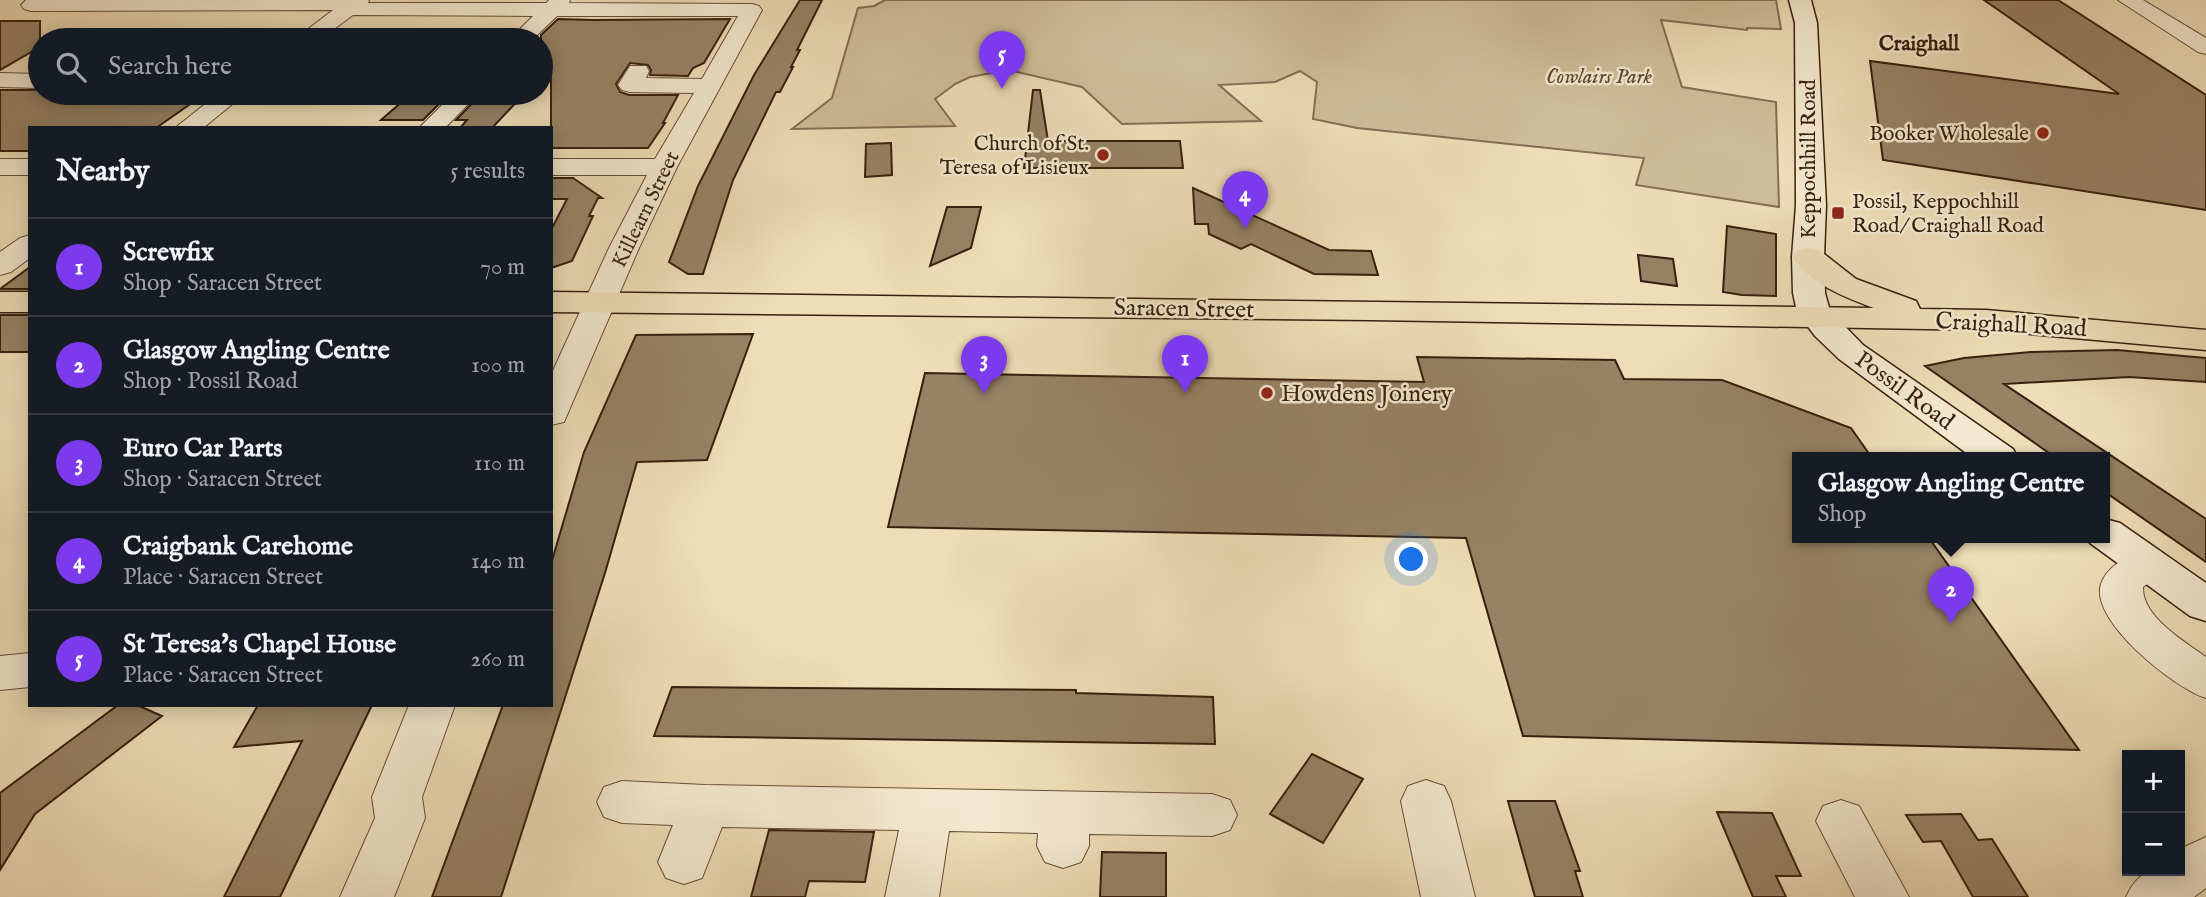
<!DOCTYPE html>
<meta charset="utf-8">
<style>
:root{--surface:#171b24;--page:#242831;--text:#f1f3f6;--muted:#9ea1a6;--line:#363941;--accent:#7c3aed}
body{margin:0;font-family:"IM FELL English",serif;background:var(--page);color:var(--text)}
.controls{position:absolute;right:21px;bottom:21px;display:grid;overflow:hidden;border-radius:0px;box-shadow:0 4px 18px #0003}
.controls button{width:63px;height:63px;display:grid;place-items:center;padding:0;border:0;border-bottom:2px solid var(--line);background:var(--surface);color:var(--text);font:35px sans-serif}
.you{position:absolute;left:1412px;top:560px;width:24px;height:24px;margin:-18px;border:5px solid #fff;border-radius:50%;background:#1a73e8;box-shadow:0 0 0 10px #1a73e833}
.badge{display:grid;place-items:center;width:46px;height:46px;border-radius:50%;background:var(--accent);color:#fff;font-size:23px;font-weight:700}
.pin{position:absolute;translate:-50% -58px;filter:drop-shadow(0 2px 4px #0008)}
.pin::after{content:'';position:absolute;top:37px;width:24px;height:21px;background:inherit;clip-path:polygon(0 0,100% 0,50% 100%)}
.popup{position:absolute;left:1792px;top:452px;width:318px;height:91px;box-sizing:border-box;display:grid;place-content:center;border-radius:0px;background:var(--surface);filter:drop-shadow(0 2px 5px #0005);font-size:23px;white-space:nowrap;color:var(--muted)}
.popup b{font-size:26px;color:var(--text)}
.popup::after{content:'';position:absolute;left:50%;top:100%;margin-left:-14px;border:14px solid transparent;border-top-color:var(--surface)}
.list{margin:0;padding:0;list-style:none}
h2{display:flex;justify-content:space-between;align-items:center;height:91px;margin:0;padding:0 28px;font-size:30px}
h2 small{font-size:23px;font-weight:400;color:var(--muted)}
.list li{display:grid;grid-template-columns:46px 1fr auto;gap:21px;align-items:center;box-sizing:border-box;height:98px;padding:0 28px;border-top:2px solid var(--line)}
.list b{display:block;font-size:26px;white-space:nowrap}
.list p{margin:0;font-size:23px;white-space:nowrap;color:var(--muted)}
.list em{font-size:23px;font-style:normal;color:var(--muted)}
.icon{flex:none;width:38px;height:38px;fill:none;stroke:currentColor;stroke-width:2;stroke-linecap:round;stroke-linejoin:round}
.map{position:relative;flex:none;width:2206px;height:897px;overflow:hidden}
.search{position:absolute;background:var(--surface);box-shadow:0 4px 18px #0003;left:28px;top:28px;width:525px;height:77px;display:flex;align-items:center;gap:18px;box-sizing:border-box;padding:0 24px;border-radius:38px;color:var(--muted);font-size:26px}
.panel{position:absolute;background:var(--surface);box-shadow:0 4px 18px #0003;left:28px;top:126px;width:525px;height:581px;border-radius:0px}
.map>svg:first-child{display:block}
.green{fill:#cfbd99;stroke:#846e53;stroke-width:2}
.building{fill:#978265;stroke:#381f0d;stroke-width:2}
.lines{fill:none;stroke-linecap:round;stroke-linejoin:round}
.street-casing{stroke:#664e37;stroke-width:2}
.secondary-casing{stroke:#381f0d;stroke-width:3}
.primary-casing{stroke:#381f0d;stroke-width:3}
.street{fill:#f4e9d0;fill-rule:evenodd}
.secondary{fill:#f4e9d0;fill-rule:evenodd}
.primary{fill:#eeddb6;fill-rule:evenodd}
.poi-dot{fill:#8f2418;stroke:#f4e9d0;stroke-width:2.5}
.labels{text-anchor:middle;stroke-width:5;stroke-linejoin:round;paint-order:stroke}
.far-neighbourhood-label{font-size:21px;font-weight:bold;fill:#381f0d;stroke:#f4e9d0}
.far-park-label{font-size:21px;font-style:italic;fill:#5e4630;stroke:#f4e9d0}
.far-poi-label{font-size:21px;fill:#381f0d;stroke:#f4e9d0;text-anchor:end}
.far-street-label{font-size:21px;fill:#381f0d;stroke:#f4e9d0}
.street-label{font-size:24px;fill:#381f0d;stroke:#f4e9d0}
.poi-label{font-size:24px;fill:#381f0d;stroke:#f4e9d0;text-anchor:start}
</style>
<div class="map">
<svg width="2206" height="897" viewBox="0 0 2206 897">
<rect width="100%" height="100%" fill="#eeddb6"/>
<filter id="stains"><feTurbulence type="fractalNoise" baseFrequency=".00286" numOctaves="4"/><feColorMatrix values="0 0 0 0 .2 0 0 0 0 .09 0 0 0 0 .02 0 0 0 .5 -.17"/></filter>
<radialGradient id="worn" r=".72"><stop offset=".6" stop-color="#630" stop-opacity="0"/><stop offset="1" stop-color="#630" stop-opacity=".3"/></radialGradient>
<path class="green" d="M885 0H1776L1781 29 1747 28V30L1661 20 1682 87 1776 102 1779 207 1636 185 1644 158 1357 128 1313 119 1317 82 1300 71 1275 82 1219 85 1261 121 1122 124 1082 87 1008 70 970 77 955 84 935 99 955 126 792 129 832 98 858 8 874 6Z"/>
<path class="building" d="M800 0H822L797 50H800L791 67H793L780 92H776L733 180 703 274H688L669 262 698 186 754 75Z
M1984 0H2058L2206 95V210L1883 160 1870 61 2119 94Z
M558 19 593 20 730 19 704 63 693 68 688 76 650 75 651 70 648 65 630 63 616 84 620 92 629 95H678L663 123H665L648 148H551V60L541 73V35Z
M0 21H40V47L0 70Z
M0 90H40V93H206L156 128H30V151H0Z
M1033 90H1040L1048 141H1180L1183 168H1024Z
M412 93H450L423 120H381Z
M482 93H525L492 128H460L467 120H456Z
M891 143 892 175 865 177 866 144Z
M551 178H573L602 198H598L589 216H593L572 261 551 268V230L567 199H551Z
M1193 188 1329 250 1371 251 1378 275 1314 274 1251 244 1241 249 1209 234 1208 224H1195Z
M947 207H981L971 248 930 266Z
M1727 226 1776 234V296L1742 295 1723 292Z
M1638 255 1673 259 1677 286 1641 281Z
M30 267V289H0Z
M0 315H30V352H0Z
M753 334 707 460 637 462 605 573 501 897H432L503 705H551V564L584 452 636 335Z
M2117 350 2206 358V382L2129 377 2004 384 2206 519V562L2105 492V458H2056L1925 366 1964 358 2031 352Z
M1417 357 1615 360 1624 379 1722 380 1851 428 1872 458H1797V538H1929L2079 750 1523 736 1466 538 888 527 925 373 1424 382Z
M672 687 1076 690V693L1213 697 1215 744 654 736Z
M118 705H137L162 716 35 814 0 870V793Z
M258 705H372L280 897H224L302 741 234 747Z
M1312 754 1363 779 1323 843 1270 814Z
M1508 801H1555L1580 871H1575L1583 897H1535Z
M1717 812 1772 813 1801 876H1776L1786 897H1753Z
M1961 814 1978 840 1992 839 2028 897H1973L1941 841 1923 842 1906 815Z
M769 830 874 832 865 882 809 881 805 897H751Z
M1102 852 1166 853V897H1100Z"/>
<g class="lines">
<defs>
<path id="street" d="M369 0 368 3H546L549 0H570L569 3 752 4 759 6 762 10 677 167 639 248 564 422 551 425V375L609 248 647 175H551V159H655L694 93 630 92 622 90 618 85 630 66H646L649 71 646 78 702 79 738 16H557L532 40H509L533 16 353 15 319 40H294L333 10 31 11 24 9 21 5 26 0Z
M2118 0H2143L2206 38V54L2198 52Z
M0 73 40 74V88L0 87Z
M219 93H246L203 128H175Z
M454 93H479L445 128H419Z
M0 159H30V175H0Z
M30 235V258L11 272 0 275V252L20 238Z
M2148 550 2162 554 2168 564 2162 574 2143 587C2142 617 2184 641 2206 657V698C2176 689 2089 621 2101 584 2108 564 2130 555 2148 550Z
M30 653V687L0 690V656Z
M409 705H455L422 797 425 818 394 897H340L375 818 372 797Z
M1426 780 1444 786 1451 801 1475 897H1421L1401 801 1408 786Z
M622 781 705 785 1212 794 1230 800 1237 815 1230 830 1212 836 1089 834V846L1081 862 1063 868 1045 862 1037 846 1038 833 949 831 939 897H885L899 830 722 827 702 878 684 884 666 878 658 862 673 825 622 823 604 817 597 802 604 787Z
M1841 800 1859 806 1909 897H1855L1816 821 1823 806Z
M2206 837V888L2194 897H2126C2140 868 2150 871 2180 871V849Z"/>
<path id="secondary" d="M1789 0H1811L1817 23 1826 205 1824 257 1825 293 1830 311 1863 345 2013 449 2018 458H1973L1839 359 1815 336 1797 312 1793 293 1792 257 1796 205 1795 23Z
M2105 519 2120 523 2206 583V621L2190 616 2090 543 2087 538H2105Z"/>
<path id="primary" d="M1808 248 1819 250 1856 279 1916 301 1920 309 1986 310 2206 330V350L1986 330 1371 320 551 312V292L1874 308C1844 297 1811 284 1792 257L1797 250Z
M0 292H30V312H0Z"/>
</defs>
<use href="#street" class="street-casing"/>
<use href="#secondary" class="secondary-casing"/>
<use href="#primary" class="primary-casing"/>
<use href="#street" class="street"/>
<use href="#secondary" class="secondary"/>
<use href="#primary" class="primary"/>
</g>
<g class="poi-dot">
<circle cx="2043" cy="133" r="7"/>
<circle cx="1103" cy="155" r="7"/>
<rect x="1831" y="206" width="14" height="14" rx="3.5"/>
<circle cx="1267" cy="393" r="7"/>
</g>
<g class="labels">
<g class="far-neighbourhood-label">
<text x="1919" y="50">Craighall</text>
</g>
<g class="far-park-label">
<text x="1599" y="83">Cowlairs Park</text>
</g>
<g class="far-poi-label">
<text x="2029" y="140">Booker Wholesale</text>
<text x="1089" y="150">Church of St.<tspan x="1089" dy="24">Teresa of Lisieux</tspan></text>
<text x="1852" y="208" text-anchor="start">Possil, Keppochhill<tspan x="1852" dy="24">Road/ Craighall Road</tspan></text>
</g>
<g class="far-street-label">
<text transform="translate(1808 159) rotate(-90)" y="7">Keppochhill Road</text>
<text transform="translate(645 209) rotate(-64)" y="7">Killearn Street</text>
</g>
<g class="street-label">
<text transform="translate(1184 308) rotate(1)" y="8">Saracen Street</text>
<text transform="translate(2011 324) rotate(3)" y="8">Craighall Road</text>
<text transform="translate(1905 390) rotate(36)" y="8">Possil Road</text>
</g>
<g class="poi-label">
<text x="1281" y="401">Howdens Joinery</text>
</g>
</g>
<rect width="100%" height="100%" filter="url(#stains)"/>
<rect width="100%" height="100%" fill="url(#worn)"/>
</svg>
<div class="controls">
<button>+</button>
<button>−</button>
</div>
<div class="you"></div>
<div class="pin badge" style="left:1185px;top:393px">1</div>
<div class="pin badge" style="left:1951px;top:624px">2</div>
<div class="popup"><b>Glasgow Angling Centre</b>Shop</div>
<div class="pin badge" style="left:984px;top:394px">3</div>
<div class="pin badge" style="left:1245px;top:229px">4</div>
<div class="pin badge" style="left:1002px;top:89px">5</div>
<div class="search"><svg class="icon" aria-label="search" viewBox="0 0 24 24"><circle cx="10" cy="10" r="6"/><path d="M15 15l6 6"/></svg>Search here</div>
<section class="panel">
<h2>Nearby<small>5 results</small></h2>
<ul class="list">
<li><span class="badge">1</span><div><b>Screwfix</b><p>Shop · Saracen Street</p></div><em>70 m</em></li>
<li><span class="badge">2</span><div><b>Glasgow Angling Centre</b><p>Shop · Possil Road</p></div><em>100 m</em></li>
<li><span class="badge">3</span><div><b>Euro Car Parts</b><p>Shop · Saracen Street</p></div><em>110 m</em></li>
<li><span class="badge">4</span><div><b>Craigbank Carehome</b><p>Place · Saracen Street</p></div><em>140 m</em></li>
<li><span class="badge">5</span><div><b>St Teresa's Chapel House</b><p>Place · Saracen Street</p></div><em>260 m</em></li>
</ul>
</section>
</div>
